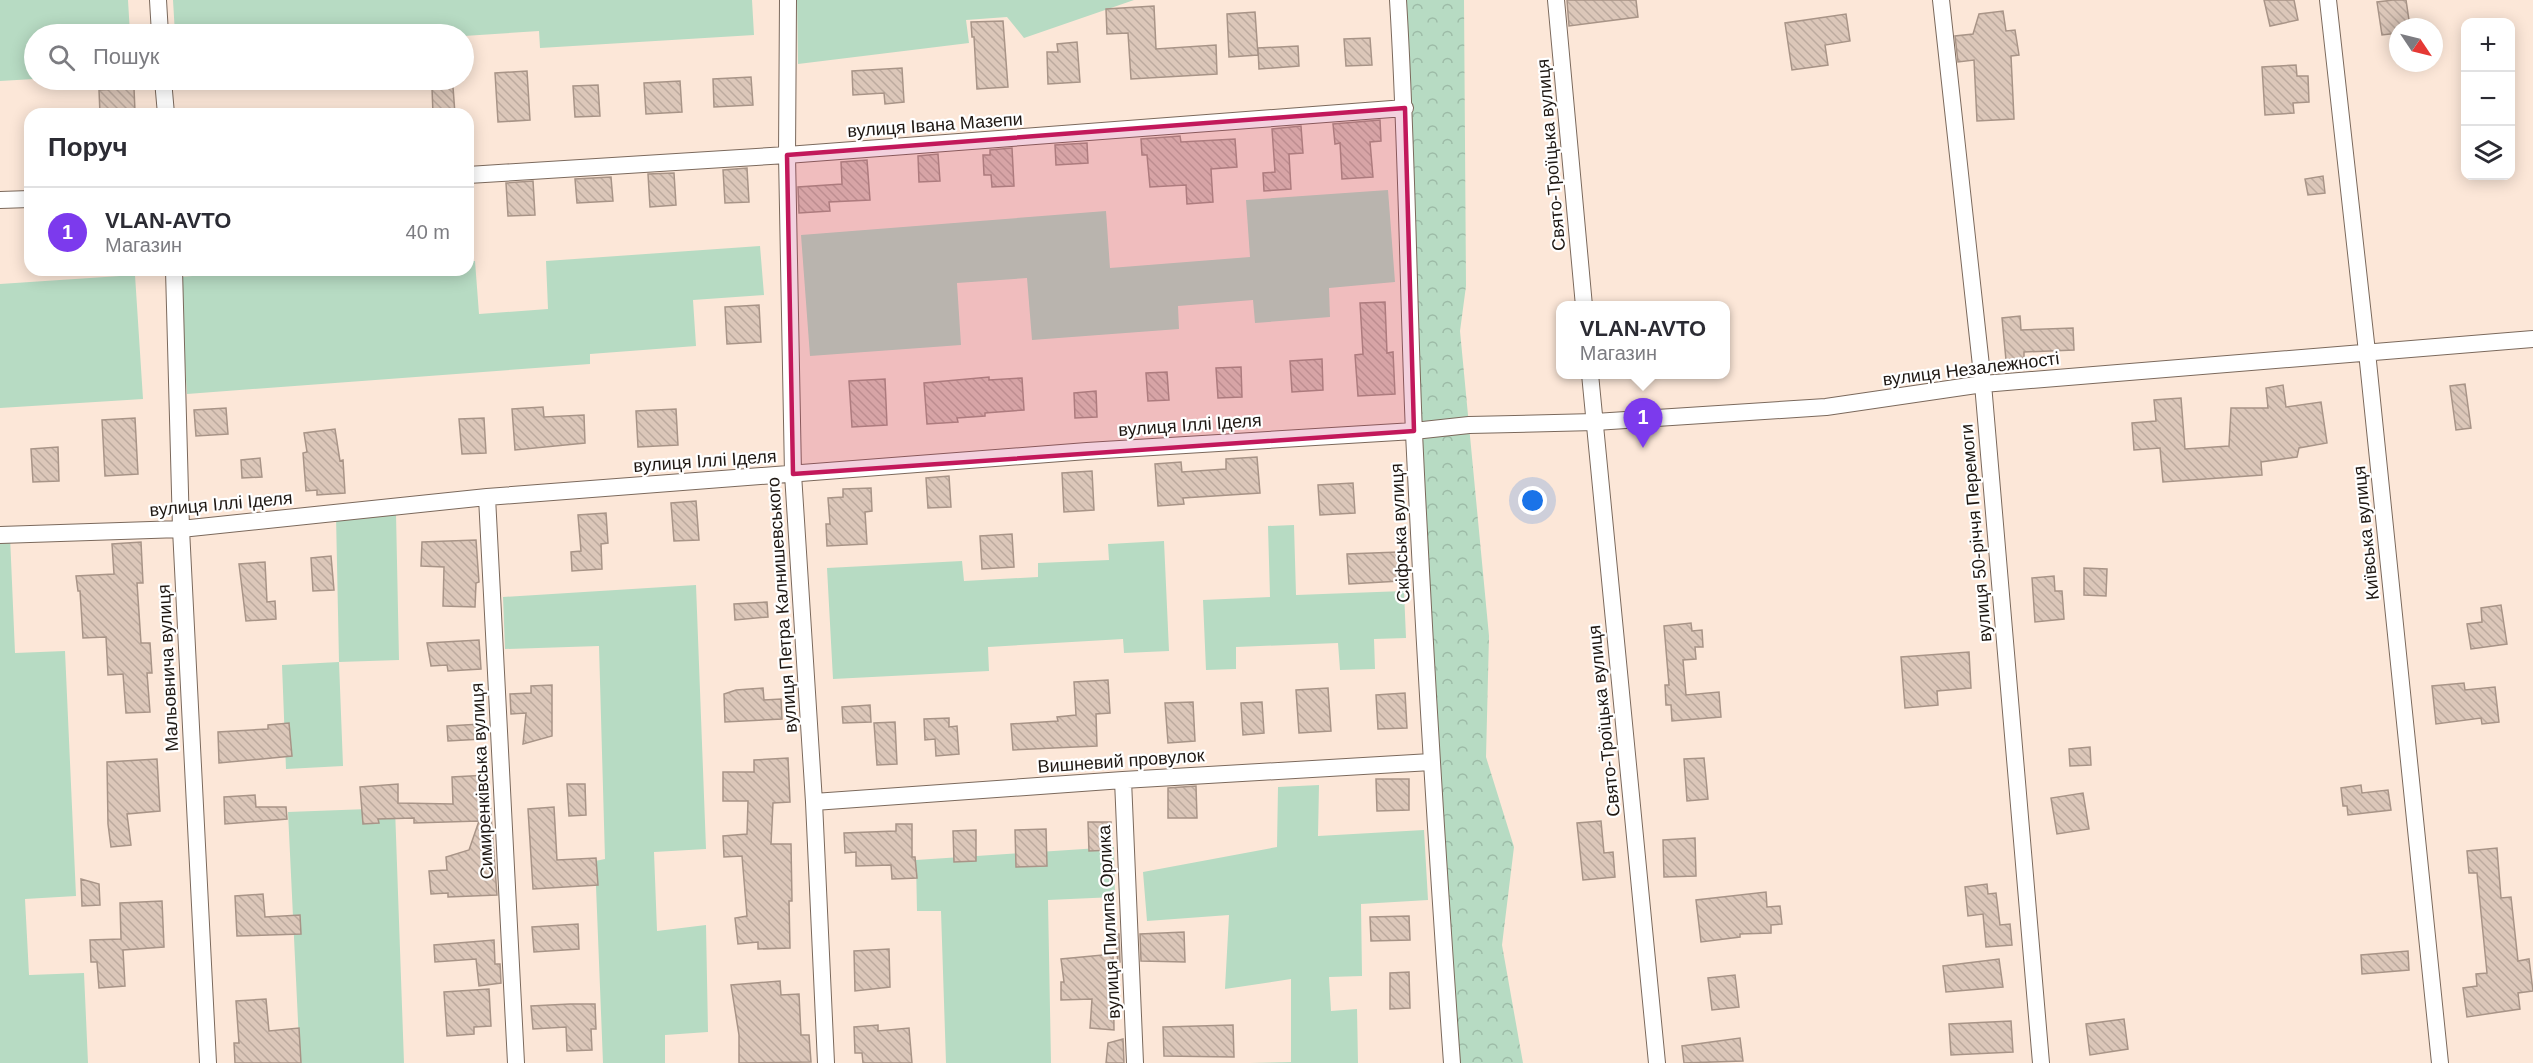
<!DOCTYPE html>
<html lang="uk">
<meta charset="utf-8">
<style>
:root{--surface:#fff;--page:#f7f7f7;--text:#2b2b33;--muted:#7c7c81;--line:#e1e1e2;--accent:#7c3aed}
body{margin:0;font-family:Helvetica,sans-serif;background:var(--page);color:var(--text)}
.controls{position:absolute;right:18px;top:18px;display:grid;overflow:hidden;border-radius:12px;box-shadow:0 3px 15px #0003}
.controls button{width:54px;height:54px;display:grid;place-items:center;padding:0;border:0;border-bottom:2px solid var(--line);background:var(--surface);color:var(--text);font:30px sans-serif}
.compass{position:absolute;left:2389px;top:18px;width:54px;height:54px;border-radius:50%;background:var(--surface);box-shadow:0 3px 15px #0003;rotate:125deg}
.you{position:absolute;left:1533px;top:501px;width:21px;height:21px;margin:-15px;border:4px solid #fff;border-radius:50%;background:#1a73e8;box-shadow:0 0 0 9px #1a73e833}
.badge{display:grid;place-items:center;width:39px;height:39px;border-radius:50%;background:var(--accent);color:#fff;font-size:20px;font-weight:700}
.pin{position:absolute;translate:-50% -50px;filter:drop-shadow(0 2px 3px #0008)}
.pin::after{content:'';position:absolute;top:32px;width:21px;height:18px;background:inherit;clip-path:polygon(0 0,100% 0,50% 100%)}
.popup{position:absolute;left:1556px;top:301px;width:174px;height:78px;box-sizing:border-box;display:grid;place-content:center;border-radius:12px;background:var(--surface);filter:drop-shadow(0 2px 4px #0005);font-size:20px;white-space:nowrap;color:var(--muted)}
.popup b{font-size:22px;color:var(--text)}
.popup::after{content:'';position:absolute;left:50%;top:100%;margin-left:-12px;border:12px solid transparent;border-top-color:var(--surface)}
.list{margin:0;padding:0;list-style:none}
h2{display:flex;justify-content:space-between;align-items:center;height:78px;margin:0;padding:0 24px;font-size:26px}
h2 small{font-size:20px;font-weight:400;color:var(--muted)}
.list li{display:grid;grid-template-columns:39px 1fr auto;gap:18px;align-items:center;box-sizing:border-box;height:90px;padding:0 24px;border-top:2px solid var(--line)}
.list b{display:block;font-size:22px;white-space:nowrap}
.list p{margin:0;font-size:20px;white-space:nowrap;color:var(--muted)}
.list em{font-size:20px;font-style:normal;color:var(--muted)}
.icon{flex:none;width:33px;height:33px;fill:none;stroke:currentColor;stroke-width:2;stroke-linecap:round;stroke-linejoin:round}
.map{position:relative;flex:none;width:2533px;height:1063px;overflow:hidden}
.search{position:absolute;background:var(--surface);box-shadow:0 3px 15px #0003;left:24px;top:24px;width:450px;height:66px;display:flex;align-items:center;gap:15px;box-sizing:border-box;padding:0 21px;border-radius:33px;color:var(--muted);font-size:22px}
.panel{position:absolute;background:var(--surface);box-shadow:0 3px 15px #0003;left:24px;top:108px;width:450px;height:168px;border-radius:18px}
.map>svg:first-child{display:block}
.forest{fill:url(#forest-crowns)}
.garden{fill:#b7dbc3}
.building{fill:url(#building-back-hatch);stroke:#a89487;stroke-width:1.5}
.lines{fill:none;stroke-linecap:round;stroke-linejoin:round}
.street-casing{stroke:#7b695c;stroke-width:18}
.street{stroke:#fff;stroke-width:16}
.marked{fill:#c2185b;fill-opacity:0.2;stroke:#c2185b;stroke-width:4.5;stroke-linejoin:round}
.labels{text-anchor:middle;stroke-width:4.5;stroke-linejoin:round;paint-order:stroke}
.street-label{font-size:18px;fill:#1f1813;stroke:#fff}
</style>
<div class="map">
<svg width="2533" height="1063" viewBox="0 0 2533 1063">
<defs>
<pattern id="forest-crowns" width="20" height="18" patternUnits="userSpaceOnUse" patternTransform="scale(1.5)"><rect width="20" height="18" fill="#b7dbc3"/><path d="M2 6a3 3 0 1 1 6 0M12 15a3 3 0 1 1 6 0" fill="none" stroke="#9dbba7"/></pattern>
<pattern id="building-back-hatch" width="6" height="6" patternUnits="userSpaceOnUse" patternTransform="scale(1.5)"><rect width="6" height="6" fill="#dcc7b9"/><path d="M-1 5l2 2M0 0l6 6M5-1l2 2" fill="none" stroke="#bcaa9e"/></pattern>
</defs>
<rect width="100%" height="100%" fill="#fce7d8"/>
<path class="forest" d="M1398 0H1464L1466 286 1460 331 1489 636 1486 757 1514 847 1502 945 1523 1063H1452Z"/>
<path class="garden" d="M0 0H128L130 34H34V79L0 81Z
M173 0H752L754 35 540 48 539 31 464 36 175 34Z
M797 0H1134L1024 38 1007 17 966 20 969 43 798 64Z
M1388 190 1395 282 1329 288 1330 317 1255 323 1253 300 1178 306 1179 329 1032 340 1027 278 957 283 961 345 810 356 801 235 1106 211 1110 268 1250 257 1246 200Z
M760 246 764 295 693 300 696 346 590 354V364L187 394 179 277 273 270H468V261H475L479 314 548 309 546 261Z
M135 275 143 399 0 408V284Z
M396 513 399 660 339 662 343 766 286 769 282 665 339 662 336 515Z
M1294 525 1296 595 1404 591 1406 638 1374 639 1375 669 1340 670 1338 643 1236 647V669L1206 670 1203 600 1270 597 1268 526Z
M10 536 15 653 65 651 76 896 25 899 29 975 84 973 88 1063H0V537Z
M1164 541 1169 651 1124 653 1123 639 988 647 989 671 833 679 827 568 962 561 964 581 1038 577V563L1109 560 1108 544Z
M696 585 706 849 654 852 657 931 706 925 708 1032 665 1035V1063H603L595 861 605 859 599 646 505 649 503 597Z
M1319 785 1318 836 1424 830 1428 900 1361 904 1362 976 1329 977 1331 1011 1357 1009 1358 1063H1250L1291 1062V979L1225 989 1229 915 1147 921 1143 872 1277 847 1278 787Z
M395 808 404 1063H300L288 812Z
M1114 847 1115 897 1048 900 1051 1063H946L941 911H917L916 860Z"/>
<path class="building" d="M1567 0H1636L1638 17 1569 26Z
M2264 0H2294L2298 20 2270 26Z
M2393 0H2406L2410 27H2398V33L2382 35 2377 2Z
M1154 6 1156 49 1216 45 1217 74 1131 79 1128 33 1107 34 1106 9Z
M2003 11 2006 31 2015 30 2019 55 2011 56 2014 119 1977 121 1974 60 1958 62 1955 36 1973 34 1979 14Z
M1255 12 1258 55 1229 57 1227 14Z
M1846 14 1850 41 1825 45 1828 65 1792 70 1785 23Z
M1003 21 1008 87 977 89 974 37H972L971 22Z
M1370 38 1372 65 1346 66 1344 39Z
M1077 42 1080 82 1048 84 1047 52H1058L1057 44Z
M1298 46 1299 66 1259 69 1258 48Z
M2296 65 2297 76H2308L2309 102 2293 103 2294 113 2265 115 2262 67Z
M902 68 904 102 885 104 884 93 853 95 852 71Z
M527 71 530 120 498 122 495 73Z
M751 77 753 105 714 107 713 79Z
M680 81 682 112 646 114 644 83Z
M598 85 600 116 575 117 573 86Z
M453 87 455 114H433L432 88Z
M134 88 135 112 100 114 99 90Z
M1380 120 1381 141 1370 142 1373 177 1342 179 1340 143 1335 144 1333 124Z
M1301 126 1303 153 1289 154 1291 189 1264 191 1263 173 1275 172 1272 129Z
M1180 136 1181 142 1235 139 1237 167 1211 169 1213 202 1187 204 1186 185 1150 187 1147 155H1142L1141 139Z
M1087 143 1088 163 1056 165 1055 145Z
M1012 148 1014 186 992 187 991 175H984L983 155H990V150Z
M938 154 940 181 919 182 918 156Z
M867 160 870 200 829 202 830 211 799 213 798 187 842 184 841 162Z
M747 168 749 202 725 203 723 170Z
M674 173 676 205 650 207 648 174Z
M2323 176 2325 193 2308 195 2305 179Z
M611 177 613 201 577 203 575 179Z
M533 181 535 215 508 216 506 183Z
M1385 302 1387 353 1393 352 1395 394 1358 396 1355 355 1363 354 1360 303Z
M759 305 761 342 727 344 725 307Z
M2020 316 2021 330 2073 328 2074 350 2024 352V358L2006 360 2002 318Z
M1322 359 1323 390 1292 392 1290 361Z
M1241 367 1242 397 1218 398 1216 368Z
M1167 372 1169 400 1148 401 1146 373Z
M989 377V380L1022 378 1024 410 985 413V416L957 418 958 422 927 424 924 383Z
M885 379 887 425 852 427 849 381Z
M2465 384 2471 428 2456 430 2450 386Z
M2283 385 2286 407 2321 402 2327 443 2299 448 2297 457 2261 462 2262 475 2163 482 2160 448 2134 450 2132 423 2156 421 2154 400 2181 398 2185 449 2229 446 2231 408H2268L2266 388Z
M1096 391 1097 417 1075 418 1074 393Z
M543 407 544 417 584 415 585 443 515 450 512 409Z
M226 408 228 434 196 436 194 410Z
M676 409 678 445 638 447 636 411Z
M135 418 138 474 105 476 102 420Z
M484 418 486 453 462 454 459 419Z
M335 429 340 461 343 460 345 493 317 495V490L306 491 303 453 307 452 304 433Z
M58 447 59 481 33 482 31 449Z
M1257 457 1260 493 1183 498 1184 504 1158 506 1155 464 1181 462 1182 472 1226 469V459Z
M260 458 262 477 242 478 241 460Z
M1092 471 1094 510 1064 512 1062 473Z
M949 476 951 507 928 508 926 478Z
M1353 483 1355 513 1320 515 1318 485Z
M871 488 872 511 865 512 867 544 827 546 826 524H830L828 498 843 497V489Z
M696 501 699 540 674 541 671 503Z
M606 513 608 543 601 544 602 569 572 571 571 552 581 551 578 515Z
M1012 534 1014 567 982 569 980 536Z
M476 540 479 582 476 583 475 607 443 606 444 567 421 566 422 542Z
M141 542 143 583H137L141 643H150L152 673H147L150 712 126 713 123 674 108 675 106 637 83 638 80 591H78L76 576 114 574 112 544Z
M1398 552 1400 581 1349 584 1347 554Z
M331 556 334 590 313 591 311 558Z
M265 562 267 602 275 601 276 619 246 621 239 564Z
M2084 568 2107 569 2106 596 2084 595Z
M2054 576 2055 591H2062L2064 619 2035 622 2032 578Z
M767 602 768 617 735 620 734 604Z
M2501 605 2507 644 2471 649 2467 624 2482 622 2481 608Z
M1691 623 1692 631 1702 630 1703 647H1695L1696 659 1683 660 1686 695 1719 692 1721 717 1672 721 1671 705H1666L1665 685H1669L1664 626Z
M479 640 481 669 448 671 447 665 431 666 427 643Z
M1969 652 1971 688 1937 691 1938 705 1905 708 1901 657Z
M1108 680 1110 713 1096 714 1097 746 1013 750 1011 724 1058 721 1057 717 1076 715 1074 682Z
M2464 683 2465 690 2495 687 2499 722 2482 724 2481 718 2436 724 2432 686Z
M552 685V736L523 744 526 713 511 714 510 694 531 693V686Z
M763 688 764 700 781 699 782 719 725 722 724 694 736 690Z
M1328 688 1331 731 1299 733 1296 690Z
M1405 693 1407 728 1378 729 1376 695Z
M1193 702 1195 741 1168 743 1165 703Z
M1262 702 1264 733 1243 735 1241 703Z
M870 705 871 722 843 723 842 707Z
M949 718V727L957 726 959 754 936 756 935 739 925 740 924 719Z
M895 722 897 764 877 765 874 723Z
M289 723 292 756 219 763 218 732 268 729V725Z
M481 724 482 739 448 741 447 726Z
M2090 747 2091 765 2070 766 2069 749Z
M788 758 790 802 773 803 771 844H791L792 901H789L790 948 758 949V942L738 944 735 918 747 916 742 856 724 857 723 836 747 834 748 801H723V772H754V760Z
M1704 758 1708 799 1687 801 1684 759Z
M157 759 160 811 127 814 131 845 111 847 108 824 107 762Z
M488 775 497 895 448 897V893L431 894 429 871 447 870 446 857 469 850 479 821 414 823V818L378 819 379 823 363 824 360 787 398 784V803L453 804 452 777Z
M1376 779H1409V810L1377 811Z
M567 784H585L586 815 569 816Z
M2361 785 2362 793 2388 790 2391 810 2348 815 2347 806H2343L2341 788Z
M1196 786 1197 818H1168V788Z
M2083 793 2089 829 2057 834 2051 798Z
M255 795 256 807H286L287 819 225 824 224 797Z
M554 807 557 860 596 858 598 885 533 889 528 809Z
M1601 821 1604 853 1613 852 1615 877 1583 880 1577 823Z
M1088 822H1111L1112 850 1089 851Z
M896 824H912V857H915L917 878 892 879 891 865 856 866V852L845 853 844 833 896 831Z
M1046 829 1047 866 1016 867 1015 830Z
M976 830V861L954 862 953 831Z
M1695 838 1696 876 1664 877 1663 840Z
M2497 848 2501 898 2511 897 2518 961 2529 959 2533 991 2518 993 2520 1009 2467 1017 2463 988 2477 986 2476 974 2487 973 2477 873H2469L2467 851Z
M81 879 99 884 100 905 82 906Z
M1987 884 1988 894 1996 893 2000 925 2010 924 2012 945 1986 947 1983 914 1968 916 1965 887Z
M1766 892 1767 907 1780 906 1782 924 1771 925V933L1740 934V937L1701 942 1696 900Z
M263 894 265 917 300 915 301 934 237 936 235 896Z
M162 901 164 947 123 950 125 986 99 988 97 962H91L90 940 121 939 120 903Z
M1409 916 1410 940 1371 941 1370 917Z
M578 924 579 949 534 952 532 927Z
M1184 932 1185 962 1141 961 1140 934Z
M1115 934H1119L1120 962 1118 963Z
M494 940 495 964H500L501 983 479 986 476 959 435 962 434 945Z
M889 949 890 987 855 991 854 951Z
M2408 951 2409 970 2362 974 2361 955Z
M1113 954 1114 1030 1090 1028 1092 999 1061 1000V982H1064L1061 959Z
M1999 959 2003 987 1946 992 1943 966Z
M1409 972 1410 1008 1390 1009V973Z
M1735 975 1739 1007 1712 1010 1708 978Z
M780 981 781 995 799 994 801 1035H809L811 1062 739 1063V1035L731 985Z
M489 989 491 1026 474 1027V1034L447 1036 444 992Z
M266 999 269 1031 299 1028 301 1063H235L234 1043H239L236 1001Z
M570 1004H595L596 1029H591L592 1050 567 1051 566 1027 533 1029 531 1006Z
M2124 1019 2128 1049 2090 1055 2086 1024Z
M2011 1021 2013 1052 1951 1055 1949 1024Z
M878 1025V1031L909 1028 912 1063H863L862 1053H855L854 1027Z
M1233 1025 1234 1057 1164 1056 1163 1027Z
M1740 1038 1743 1061 1684 1063 1682 1046Z
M1123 1039 1124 1063H1106L1108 1043Z"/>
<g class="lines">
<defs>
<path id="street" d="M158 0 160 34
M788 0 787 155 793 474 814 802 826 1063
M1398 0C1407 144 1408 289 1414 433 1424 643 1437 853 1452 1063
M1556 0 1584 306
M1941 0 1983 384 2041 1063
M2328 0 2367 352 2440 1063
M163 80 166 114
M468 175 787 155 1405 108
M0 200 30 199
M174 270 181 529 208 1063
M1590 374 1657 1063
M487 497 516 1063
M0 535 181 529 487 497 1087 451 1414 431 1469 425 1595 422 1826 407 1983 384 2533 339
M1123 780 1135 1063
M814 802 1123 780 1431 762"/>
</defs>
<use href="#street" class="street-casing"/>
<use href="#street" class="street"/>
</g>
<path class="marked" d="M1405 108 1414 431 793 474 787 155Z"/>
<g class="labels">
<g class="street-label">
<text transform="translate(935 125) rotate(-4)" y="6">вулиця Івана Мазепи</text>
<text transform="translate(1551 155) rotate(-95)" y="6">Свято-Троїцька вулиця</text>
<text transform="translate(1971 369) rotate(-7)" y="6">вулиця Незалежності</text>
<text transform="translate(1190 425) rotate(-4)" y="6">вулиця Іллі Іделя</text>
<text transform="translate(705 461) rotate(-4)" y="6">вулиця Іллі Іделя</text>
<text transform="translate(221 504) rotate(-5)" y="6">вулиця Іллі Іделя</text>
<text transform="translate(1400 533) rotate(-93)" y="6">Скіфська вулиця</text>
<text transform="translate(1976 533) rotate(-95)" y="6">вулиця 50-річчя Перемоги</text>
<text transform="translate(2366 533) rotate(-96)" y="6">Київська вулиця</text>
<text transform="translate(782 605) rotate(-94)" y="6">вулиця Петра Калнишевського</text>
<text transform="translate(168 668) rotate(-93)" y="6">Мальовнича вулиця</text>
<text transform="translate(1604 721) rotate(-96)" y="6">Свято-Троїцька вулиця</text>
<text transform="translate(1121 761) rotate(-4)" y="6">Вишневий провулок</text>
<text transform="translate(482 781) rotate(-93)" y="6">Симиренківська вулиця</text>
<text transform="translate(1109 922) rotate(-93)" y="6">вулиця Пилипа Орлика</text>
</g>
</g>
</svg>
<div class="controls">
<button>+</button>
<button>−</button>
<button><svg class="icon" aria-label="layers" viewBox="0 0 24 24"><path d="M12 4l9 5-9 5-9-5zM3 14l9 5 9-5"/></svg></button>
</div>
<svg class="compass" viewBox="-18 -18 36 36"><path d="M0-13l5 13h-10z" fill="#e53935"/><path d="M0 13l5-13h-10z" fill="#7c7c81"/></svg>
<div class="you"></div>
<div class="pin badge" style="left:1643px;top:448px">1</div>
<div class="popup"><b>VLAN-AVTO</b>Магазин</div>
<div class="search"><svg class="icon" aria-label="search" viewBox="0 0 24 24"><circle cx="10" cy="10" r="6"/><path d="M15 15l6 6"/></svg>Пошук</div>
<section class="panel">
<h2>Поруч<small></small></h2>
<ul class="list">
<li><span class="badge">1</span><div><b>VLAN-AVTO</b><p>Магазин</p></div><em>40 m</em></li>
</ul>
</section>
</div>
